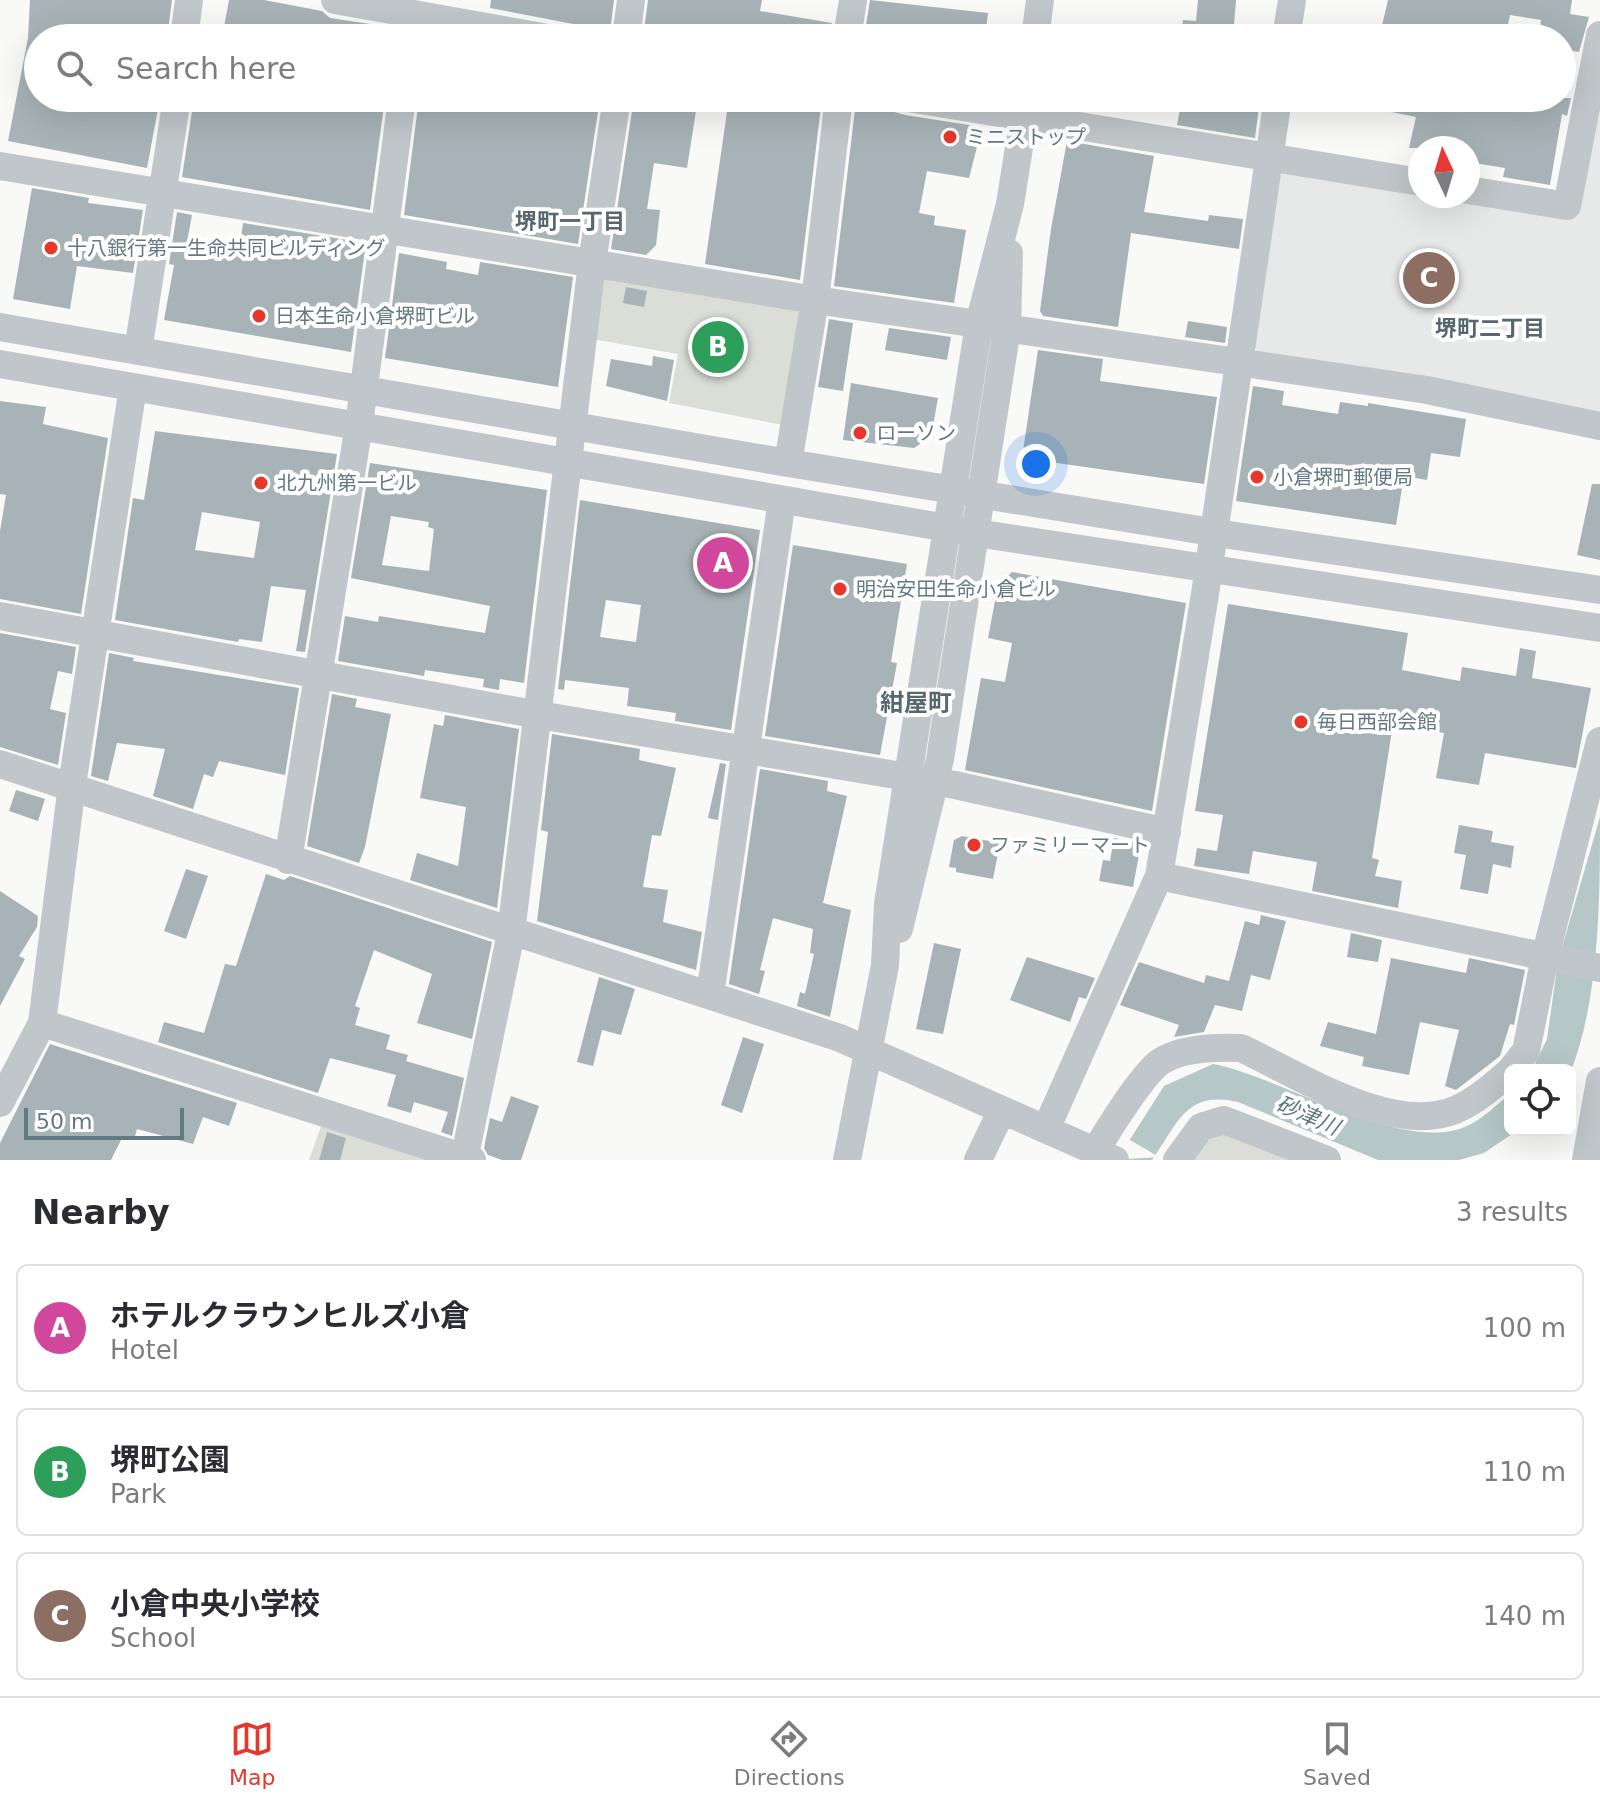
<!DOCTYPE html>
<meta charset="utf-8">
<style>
:root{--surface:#fff;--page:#f2f2f3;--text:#2b2b33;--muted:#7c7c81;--line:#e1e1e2;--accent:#e7362a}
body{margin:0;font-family:"DejaVu Sans","Noto Sans JP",sans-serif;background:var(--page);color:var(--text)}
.controls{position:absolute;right:24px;bottom:24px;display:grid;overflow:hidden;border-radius:12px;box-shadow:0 8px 32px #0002}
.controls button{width:72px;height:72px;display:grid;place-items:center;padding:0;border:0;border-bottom:2px solid var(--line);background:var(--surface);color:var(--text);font:40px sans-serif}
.compass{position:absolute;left:1408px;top:136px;width:72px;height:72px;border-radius:50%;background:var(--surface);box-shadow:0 8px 32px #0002;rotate:356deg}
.scale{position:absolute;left:24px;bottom:20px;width:160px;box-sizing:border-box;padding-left:8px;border:4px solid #647a82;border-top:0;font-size:22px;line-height:28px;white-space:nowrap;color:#647a82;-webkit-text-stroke:6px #fff;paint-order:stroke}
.you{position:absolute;left:1036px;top:464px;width:28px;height:28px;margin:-20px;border:6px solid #fff;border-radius:50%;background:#1a73e8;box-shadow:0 0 0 12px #1a73e833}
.badge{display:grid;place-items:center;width:52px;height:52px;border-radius:50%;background:var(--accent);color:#fff;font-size:26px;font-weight:700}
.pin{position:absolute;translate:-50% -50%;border:4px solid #fff;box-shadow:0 2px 8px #0006}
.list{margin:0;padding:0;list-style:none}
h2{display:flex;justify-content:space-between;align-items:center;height:104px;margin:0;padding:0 32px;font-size:34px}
h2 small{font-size:26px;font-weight:400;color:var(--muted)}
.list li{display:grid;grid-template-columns:52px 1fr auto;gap:24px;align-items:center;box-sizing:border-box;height:128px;margin:0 16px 16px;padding:0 16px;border:2px solid var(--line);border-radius:12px}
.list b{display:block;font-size:30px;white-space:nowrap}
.list p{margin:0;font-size:26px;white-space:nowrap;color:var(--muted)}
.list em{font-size:26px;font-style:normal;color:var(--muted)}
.icon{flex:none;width:44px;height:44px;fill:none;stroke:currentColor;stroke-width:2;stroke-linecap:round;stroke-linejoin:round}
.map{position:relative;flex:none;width:1600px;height:1160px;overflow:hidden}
.search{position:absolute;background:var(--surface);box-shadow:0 8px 32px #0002;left:24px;right:24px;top:24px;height:88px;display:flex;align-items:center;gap:20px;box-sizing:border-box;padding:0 28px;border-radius:44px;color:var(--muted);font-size:30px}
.sheet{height:536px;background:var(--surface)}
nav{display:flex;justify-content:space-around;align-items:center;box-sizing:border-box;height:112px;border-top:2px solid var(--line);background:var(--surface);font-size:22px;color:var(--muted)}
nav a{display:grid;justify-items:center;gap:4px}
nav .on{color:var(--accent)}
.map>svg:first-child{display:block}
.built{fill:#e7e9e8}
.green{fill:#daded6}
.water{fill:#b6c7c8}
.pier{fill:#f9f9f7}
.building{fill:#a7b3b6;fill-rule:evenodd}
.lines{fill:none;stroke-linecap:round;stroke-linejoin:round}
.minor{stroke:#c0c6c9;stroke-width:28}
.poi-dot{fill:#e7362a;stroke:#fff;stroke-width:3}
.labels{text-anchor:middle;stroke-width:8;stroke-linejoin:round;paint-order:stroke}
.poi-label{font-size:20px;fill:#647a82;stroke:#fff;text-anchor:start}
.neighbourhood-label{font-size:22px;font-weight:bold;fill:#56676d;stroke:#fff}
.water-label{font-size:22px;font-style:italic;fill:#5e797c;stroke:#fff}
.quarter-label{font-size:24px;font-weight:bold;fill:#56676d;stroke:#fff}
</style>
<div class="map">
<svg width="1600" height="1160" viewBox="0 0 1600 1160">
<rect width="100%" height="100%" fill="#f9f9f7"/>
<path class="built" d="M1600 76V418L1259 354 1248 339 1282 166 1420 190V196H1457L1573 216Z"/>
<path class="green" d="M599 273 809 306 788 426 669 403 678 354 592 339Z
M324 1118 449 1160H309Z
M1207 1128 1304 1160H1184Z"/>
<path class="water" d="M1600 817C1600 898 1600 999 1570 1073V1070H1532L1547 1039 1558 961Z
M1213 1064C1283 1077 1408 1159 1471 1124 1485 1117 1497 1104 1510 1094V1130H1518L1484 1153 1459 1160H1378L1238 1102C1186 1090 1178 1123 1152 1160H1117L1164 1086Z"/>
<path class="pier" d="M1125 1137 1159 1157 1113 1160Z"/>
<path class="building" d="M30 0H172L167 38H38V98H160L147 168 8 141 28 38Z
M229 0H264L322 11 330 18 397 28 396 38H222Z
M491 0H614L610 31 490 8Z
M648 0H762L760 11 832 23 830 38H643Z
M870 0 988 13 985 38H864Z
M1198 0H1236L1234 25 1242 26V38H1181L1183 20 1196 21Z
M1388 0H1572L1570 14 1589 17 1579 52 1562 49V38L1539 36 1541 20 1510 15 1505 38H1379Z
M194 98H385L370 210 182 177Z
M419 98H486L517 104 519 98H600L578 244 404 215Z
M634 98H698L687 168 654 163 647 209 660 210 656 245 646 255 611 249Z
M729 98H822L800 280 705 264Z
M1182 98H1260L1255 138 1177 125Z
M1363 98H1571L1567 116 1562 114 1550 185 1503 177 1505 168 1468 162V148H1409L1416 117 1362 106Z
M856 101 905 115 982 127 969 178 927 171 919 213 935 216 934 225 966 230 954 303 834 286Z
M1067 141 1154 156 1144 212 1208 221 1209 215 1243 219 1239 249 1131 233 1118 327 1043 316 1040 311 1051 229Z
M32 188 89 198 88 203 143 210 133 273 77 266 70 309 13 299Z
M177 212 192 215 186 247 239 254 243 223 366 243 351 352 164 320 174 265 169 264Z
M399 253 447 262 446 269 478 275 480 262 573 277 558 387 385 358Z
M626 287 647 291 644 307 623 303Z
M829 319 853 323 843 391 818 387Z
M1188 321 1227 327 1225 343 1185 337Z
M889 328 951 337 947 360 885 350Z
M1038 350 1103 359 1100 381 1217 397 1204 484 1022 458Z
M653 356 674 360 667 401 606 386 611 359 652 366Z
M851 383 938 398 931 437 914 448 843 440Z
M1253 386 1284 391 1282 405 1338 414 1340 402 1368 406V403L1466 419 1460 457 1431 453 1427 480 1404 476 1396 525 1236 501Z
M0 401 46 407 43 424 108 438 81 614 0 599V531L6 495 0 494Z
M155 431 337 454 305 652 296 651 306 590 271 586 262 642 239 639 238 642 115 620 133 498 144 500ZM202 512 260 522 254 558 195 550Z
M370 463 547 490 524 683 500 679 499 690 483 687 484 679 425 670 424 676 338 661 345 616 378 622 379 616 485 633 490 606 351 578ZM391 516 429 522 428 527 434 529 429 571 382 565Z
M1592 484H1600V560L1577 555Z
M580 500 760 530 731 730 675 721 676 713 627 706 629 688 565 680 564 690 558 689ZM606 600 641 605 636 642 600 637Z
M793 545 907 564 891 662 897 663 880 755 765 736Z
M1012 572 1186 603 1152 811 965 770 981 678 1005 682 1012 643 988 638 998 585Z
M1228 604 1408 633 1402 670 1460 681 1462 667 1516 676 1520 648 1536 651 1532 678 1591 688 1576 768 1485 753 1479 785 1436 778 1444 733 1393 724 1372 858 1379 860 1375 876 1402 881 1398 908 1312 891 1317 862 1253 851 1249 874 1194 866 1197 848 1217 851 1223 815 1195 811Z
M0 633 76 647 72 674 58 671 50 709 66 713 58 765 0 747Z
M109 653 134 658 133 661 299 688 285 775 219 761 213 777 204 774 193 809 153 796 165 749 117 743 108 781 91 776Z
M332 694 357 699 355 707 391 714 365 847 359 863 307 846Z
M445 715 519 729 497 908 410 880 417 853 458 866 466 807 420 798 434 724 443 726Z
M552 734 640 749 639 760 676 768 661 836 652 835 643 887 668 890 663 922 702 932 696 970 537 921 548 832 541 830Z
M720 763 726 764 718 820 708 818Z
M760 769 828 781 827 791 847 796 823 903 851 910 830 1017 797 1006 800 992 805 994 814 954 810 953 813 929 773 918 760 970 765 971 759 994 729 984Z
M16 790 45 799 38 821 9 811Z
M1459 825 1493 831 1491 842 1514 846 1511 868 1493 864 1488 894 1460 889 1466 855 1454 853Z
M962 836 1000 843 993 879 956 872V868L949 867 954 840Z
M1114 838 1141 844 1133 887 1099 881 1103 860 1110 861Z
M186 869 208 876 186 939 164 931Z
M266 874 284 880 290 876 492 942 472 1039 417 1023 432 974 374 950 355 1006 360 1008 355 1025 390 1035 386 1049 408 1055 406 1061 464 1078 452 1136 441 1132 448 1112 414 1102 411 1113 387 1106 396 1075 330 1058 318 1093 158 1042 164 1022 204 1033 225 964 236 966Z
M0 891 38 916 37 927 19 956 25 959 0 1006Z
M1261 915 1286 921 1270 980 1251 975 1242 1011 1215 1005 1204 1032 1174 1037 1179 1025 1120 1005 1139 962 1204 983 1206 975 1229 981 1245 921 1259 925Z
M1351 933 1382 940 1378 962 1347 957Z
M934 943 961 949 943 1034 916 1029Z
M1027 957 1095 978 1086 999 1079 997 1070 1022 1010 1000Z
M1391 958 1466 973 1469 958 1525 970 1514 1025 1510 1024 1500 1056 1456 1090 1445 1086 1459 1030 1420 1022 1409 1075 1362 1066 1364 1057 1320 1046 1328 1022 1376 1034Z
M599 977 635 989 621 1035 602 1030 593 1066 577 1062Z
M743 1037 764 1044 742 1113 721 1105Z
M50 1044 237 1103 229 1126 203 1117 193 1144 137 1129 134 1140 123 1136 111 1160H0V1143Z
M511 1096 539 1106 521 1160H502L488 1155 484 1148 490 1118 502 1122Z
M327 1132 346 1138 340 1160H319Z"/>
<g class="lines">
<path class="minor" d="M335 0 548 38
M184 38 189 0
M626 38 631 0
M847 38 853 0
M1035 38 1040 0
M1286 38 1292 0
M908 98 1420 182
M0 166 815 300 1427 390 1600 426
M1468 190 1567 206 1600 35
M0 327 788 463 1236 536 1600 590
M138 351 177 98
M0 364 976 533 1600 628
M788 463 815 300 839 98
M0 616 539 715 955 785 1167 832
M0 764 840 1038 1115 1160
M288 860 359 425 402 98
M1159 876 1600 968
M899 929 940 759 1007 328 1009 253
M710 995 782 500
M42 1023 472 1160
M1511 1070 1526 1051 1545 957 1600 741
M0 1103 42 1023 72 785 133 387
M1046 1129 1159 876 1205 594 1278 98
M1096 1150C1108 1130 1142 1075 1160 1062 1180 1048 1217 1047 1241 1048 1297 1074 1392 1136 1455 1110 1476 1101 1493 1086 1510 1071
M464 1160 511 933 592 263 617 98
M847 1160 885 965 888 904 979 324 1010 204 1027 98
M978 1160 1002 1110
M1177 1160 1201 1127 1224 1120 1327 1160
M1586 1160 1600 1081"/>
</g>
<g class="poi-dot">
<circle cx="950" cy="137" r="8"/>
<circle cx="51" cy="248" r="8"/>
<circle cx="259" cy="316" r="8"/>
<circle cx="860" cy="433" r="8"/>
<circle cx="1257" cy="477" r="8"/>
<circle cx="261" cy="483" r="8"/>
<circle cx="840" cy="589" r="8"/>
<circle cx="1301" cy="722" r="8"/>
<circle cx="974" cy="845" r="8"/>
</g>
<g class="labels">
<g class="poi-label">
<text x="966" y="144">ミニストップ</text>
<text x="67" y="255">十八銀行第一生命共同ビルディング</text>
<text x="275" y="323">日本生命小倉堺町ビル</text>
<text x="876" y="440">ローソン</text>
<text x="1273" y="484">小倉堺町郵便局</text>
<text x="277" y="490">北九州第一ビル</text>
<text x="856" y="596">明治安田生命小倉ビル</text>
<text x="1317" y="729">毎日西部会館</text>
<text x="990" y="852">ファミリーマート</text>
</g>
<g class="neighbourhood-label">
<text x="570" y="229">堺町一丁目</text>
<text x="1490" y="336">堺町二丁目</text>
</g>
<g class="water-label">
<text transform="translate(1308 1115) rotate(23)" y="8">砂津川</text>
</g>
<g class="quarter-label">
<text x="916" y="711">紺屋町</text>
</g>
</g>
</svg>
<div class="controls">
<button><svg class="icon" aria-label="locate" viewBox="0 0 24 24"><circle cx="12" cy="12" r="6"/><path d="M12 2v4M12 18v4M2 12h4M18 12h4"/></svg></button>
</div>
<svg class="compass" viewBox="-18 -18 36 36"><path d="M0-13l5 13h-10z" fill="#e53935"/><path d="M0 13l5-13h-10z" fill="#7c7c81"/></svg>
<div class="scale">50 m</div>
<div class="you"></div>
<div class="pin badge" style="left:723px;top:563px;background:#d1479c">A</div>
<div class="pin badge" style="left:718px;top:347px;background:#2e9e5b">B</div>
<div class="pin badge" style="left:1429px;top:278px;background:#8d6e63">C</div>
<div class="search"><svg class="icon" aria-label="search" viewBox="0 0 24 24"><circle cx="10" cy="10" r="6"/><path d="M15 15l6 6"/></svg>Search here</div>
</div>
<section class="sheet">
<h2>Nearby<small>3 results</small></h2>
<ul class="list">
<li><span class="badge" style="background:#d1479c">A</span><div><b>ホテルクラウンヒルズ小倉</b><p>Hotel</p></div><em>100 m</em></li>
<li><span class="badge" style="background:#2e9e5b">B</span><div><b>堺町公園</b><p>Park</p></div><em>110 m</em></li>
<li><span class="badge" style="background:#8d6e63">C</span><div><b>小倉中央小学校</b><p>School</p></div><em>140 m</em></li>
</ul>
</section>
<nav>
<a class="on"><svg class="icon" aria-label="map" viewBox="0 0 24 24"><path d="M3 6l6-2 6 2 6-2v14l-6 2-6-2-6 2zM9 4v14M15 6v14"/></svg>Map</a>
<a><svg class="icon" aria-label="directions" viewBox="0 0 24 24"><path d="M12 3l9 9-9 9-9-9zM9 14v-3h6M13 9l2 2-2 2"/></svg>Directions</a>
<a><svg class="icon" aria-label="saved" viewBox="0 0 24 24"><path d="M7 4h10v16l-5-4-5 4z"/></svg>Saved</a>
</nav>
